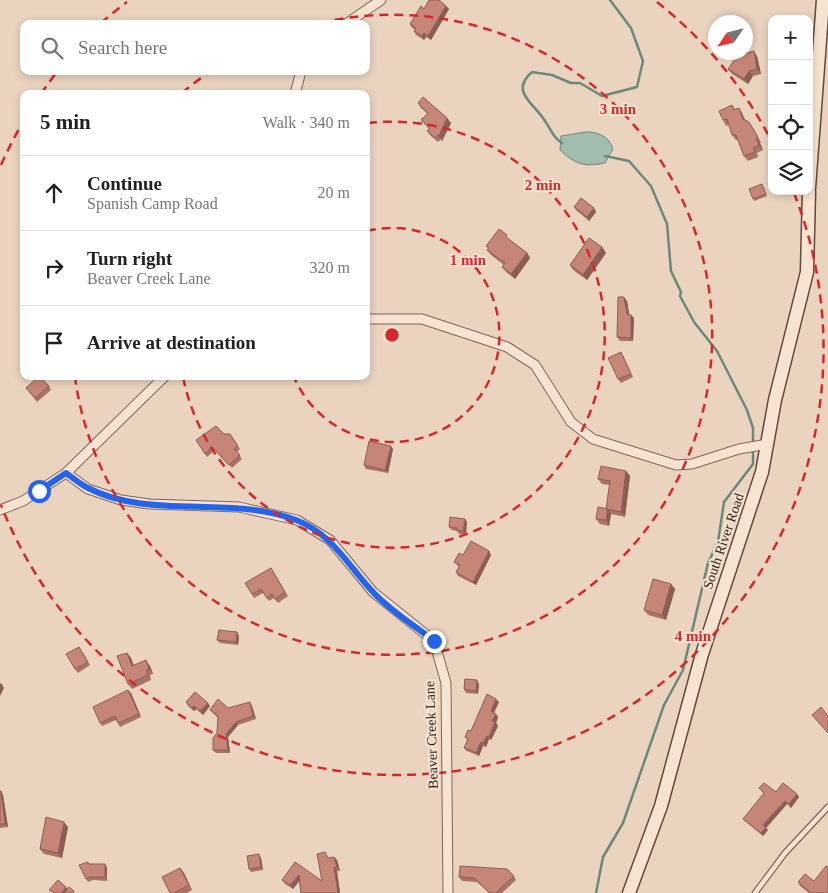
<!DOCTYPE html>
<meta charset="utf-8">
<style>
:root{--surface:#fff;--page:#f2f2f2;--text:#202124;--muted:#757577;--line:#e0e0e0}
body{margin:0;font-family:"Times New Roman",serif;background:var(--page);color:var(--text)}
.controls{position:absolute;right:15px;top:15px;display:grid;overflow:hidden;border-radius:10px;box-shadow:0 2px 8px #0003}
.controls button{width:45px;height:45px;display:grid;place-items:center;padding:0;border:0;border-bottom:1px solid var(--line);background:var(--surface);color:var(--text);font:25px sans-serif}
.compass{position:absolute;left:708px;top:15px;width:45px;height:45px;border-radius:50%;background:var(--surface);box-shadow:0 2px 8px #0003;rotate:235deg}
.stop{position:absolute;width:15px;height:15px;margin:-11px;border:4px solid #2563eb;border-radius:50%;background:#fff}
.stop.end{background:#2563eb;border-color:#fff;box-shadow:0 1px 5px #0008}
.list{margin:0;padding:0;list-style:none}
h2{display:flex;justify-content:space-between;align-items:center;height:65px;margin:0;padding:0 20px;font-size:21px}
h2 small{font-size:16px;font-weight:400;color:var(--muted)}
.list li{display:grid;grid-template-columns:32px 1fr auto;gap:15px;align-items:center;box-sizing:border-box;height:75px;padding:0 20px;border-top:1px solid var(--line)}
.list b{display:block;font-size:19px;white-space:nowrap}
.list p{margin:0;font-size:16px;white-space:nowrap;color:var(--muted)}
.list em{font-size:16px;font-style:normal;color:var(--muted)}
.icon{flex:none;width:28px;height:28px;fill:none;stroke:currentColor;stroke-width:2;stroke-linecap:round;stroke-linejoin:round}
.map{position:relative;flex:none;width:828px;height:893px;overflow:hidden}
.search{position:absolute;background:var(--surface);box-shadow:0 2px 8px #0003;left:20px;top:20px;width:350px;height:55px;display:flex;align-items:center;gap:12px;box-sizing:border-box;padding:0 18px;border-radius:10px;color:var(--muted);font-size:19px}
.panel{position:absolute;background:var(--surface);box-shadow:0 2px 8px #0003;left:20px;top:90px;width:350px;height:290px;border-radius:10px}
.map>svg:first-child{display:block}
.water{fill:#a2bcaf;stroke:#6b897a}
.lines{fill:none;stroke-linecap:round;stroke-linejoin:round}
.stream{stroke:#6b897a;stroke-width:2.5}
.service-casing{stroke:#816559;stroke-width:7}
.minor-casing{stroke:#816559;stroke-width:11}
.secondary-casing{stroke:#63473d;stroke-width:15}
.service{stroke:#f6e3d2;stroke-width:4.5}
.minor{stroke:#f6e3d2;stroke-width:9}
.secondary{stroke:#f6e3d2;stroke-width:12}
.wall{fill:#a97367}
.shaded-wall{fill:#8a5e54}
.building{fill:#c58678;stroke:#8a5e54}
.route{stroke:#2563eb;stroke-width:6}
.ring{fill:none;stroke:#d62828;stroke-width:2.5;stroke-dasharray:9 6}
.labels{text-anchor:middle;stroke-width:4.5;stroke-linejoin:round;paint-order:stroke}
.street-label{font-size:14px;fill:#32221d;stroke:#f2e0cf}
.centre{fill:#d62828;stroke:#f2e0cf;stroke-width:2.5}
.ring-label{font-size:15px;text-anchor:middle;font-weight:bold;fill:#d62828;stroke:#f2e0cf;stroke-width:4.5;stroke-linejoin:round;paint-order:stroke}
</style>
<div class="map">
<svg width="828" height="893" viewBox="0 0 828 893">
<rect width="100%" height="100%" fill="#ead4c0"/>
<path class="water" d="M586 132C598 132 609 136 613 149L605 163C585 167 576 165 560 150L561 136Z"/>
<g class="lines">
<path class="stream" d="M562 143C553 138 551 129 545 121 535 104 509 92 532 72L552 75 571 83H580L602 96 637 87 643 61 631 28 610 0
M596 893 603 857 623 823 664 705 683 670 708 563 718 542 724 502 753 464V428L747 410 717 351 694 322 680 296 681 292 671 271 667 224 651 186 629 161 605 156"/>
<defs>
<path id="service" d="M755 893 785 853 828 807"/>
<path id="minor" d="M346 24 381 0
M295 94 301 71
M366 319H422L507 347 535 365 571 422 593 439 676 465 692 464 739 449 768 444
M66 473 88 489 121 500 149 504 239 507 297 520 330 540 373 592 434 641 446 683 448 893
M0 510 23 501 66 473 165 376"/>
<path id="secondary" d="M809 188 823 0
M629 893 661 806 702 654 762 472 775 400 807 272 809 191"/>
</defs>
<use href="#service" class="service-casing"/>
<use href="#minor" class="minor-casing"/>
<use href="#secondary" class="secondary-casing"/>
<use href="#service" class="service"/>
<use href="#minor" class="minor"/>
<use href="#secondary" class="secondary"/>
</g>
<path class="wall" d="M446 6 449 9 431 40 426 37 424 40 416 35 414 31 415 29 412 28 410 24 424 9Z
M757 56 761 74 753 76 748 84 732 74 728 69Z
M418 103 447 118 451 123 442 141 441 139 438 142 430 135 427 131 429 129 421 120 428 114 421 108Z
M732 105 735 109 739 108 742 113 745 120 749 122 761 142 760 143 763 150 757 153 758 157 748 161 744 156 738 140H736L732 135 729 125 726 126 723 120Z
M763 186 767 196 754 201 753 199Z
M574 207 594 208 596 212 589 221 576 210Z
M510 240 527 253 530 258 515 279 506 272 502 267 504 265 491 255 487 250 488 248 486 246Z
M602 247 606 253 587 280 573 270 570 265Z
M627 301 629 314 631 315 634 318 633 341H620L617 337Z
M621 352 623 356 633 377 621 383 618 379Z
M49 386 51 390 37 402 26 388Z
M224 434 233 438 240 449 237 452 242 459 232 468 215 450 207 457 205 454Z
M393 449 388 473 366 469 364 465Z
M626 471 630 476 625 517 611 514 609 526 600 524 596 519 606 509 610 485 602 484 598 479Z
M467 522 466 534H459L457 531 452 530 449 527Z
M489 551 491 555 476 585 458 576 456 572 459 567 454 562 463 555Z
M271 568 288 596 278 603 274 598 269 601 263 593 254 598 245 583Z
M671 584 675 589 666 620 648 615 644 610Z
M237 632 239 636 238 645 220 643 217 640Z
M79 647 90 665 78 673 75 669Z
M127 653 131 658 133 665 150 666 153 674 150 675 151 680 132 689 128 684Z
M479 684 478 694 466 693 464 689Z
M131 693 141 717 120 727 116 720 102 726 100 723Z
M186 702 210 706 203 715 196 709 194 711 188 706Z
M499 702 494 713 498 717 496 723 498 726 491 740 489 739 486 747 483 746 479 756 467 751 464 748 468 741 465 737Z
M252 706 256 719 238 725 228 737 230 753H216L213 750 217 733 218 718 210 710Z
M759 788 776 792 797 794 799 797 791 808 787 804 766 828 768 830 763 836 746 822 743 819 764 794Z
M0 791 3 795 8 827 0 828Z
M68 827 62 858 44 854 40 849Z
M334 857 337 860 340 871H337L340 893H301L299 881 293 889 285 884 282 880 322 881 329 858Z
M261 858 263 870 251 872 249 869Z
M90 864 107 867V881L93 880 88 882 86 879Z
M180 868 184 873 192 890 187 893H170Z
M514 876 516 880 502 893H489L477 882 462 881 459 877Z
M798 882 828 893H809L800 886Z"/>
<path class="shaded-wall" d="M446 6 449 9 431 40 428 36Z
M424 33 426 37 424 40 422 36Z
M754 51 757 56 761 74 757 69Z
M749 71 753 76 748 84 744 79Z
M739 108 742 113 747 125 743 119Z
M447 118 451 123 442 141 439 136Z
M756 138 760 143 763 150 759 145Z
M594 208 596 212 589 221 587 217Z
M602 247 606 253 587 280 583 275Z
M527 253 530 258 515 279 511 274Z
M624 297 627 301 630 318 627 314Z
M631 315 634 318 633 341 631 338Z
M391 446 393 449 388 473 385 470Z
M626 471 630 476 625 517 621 512Z
M608 509 611 514 609 526 606 520Z
M465 519 467 522 466 534 463 531Z
M489 551 491 555 476 585 473 582Z
M671 584 675 589 666 620 662 615Z
M237 632 239 636 238 645 236 642Z
M127 653 131 658 136 671 132 666Z
M146 660 150 666 153 674 149 669Z
M477 680 479 684 478 694 476 691Z
M1 683 4 688 0 696V684Z
M128 690 131 693 141 717 139 714Z
M496 699 499 702 493 714 491 711Z
M250 702 252 706 256 719 253 716Z
M208 703 210 706 203 715 200 711Z
M194 706 196 709 194 711 192 708Z
M496 714 498 717 496 723 498 726 491 740 489 737 492 721Z
M236 722 238 725 228 737 230 753 228 750 226 734Z
M487 736 489 739 486 747 483 743Z
M481 742 483 746 479 756 476 753Z
M1 791 3 795 8 827 5 824Z
M797 794 799 797 791 808 789 804Z
M785 801 787 804 766 828 768 830 763 836 761 833 763 825Z
M64 822 68 827 62 858 58 853Z
M259 854 261 858 263 870 261 867Z
M334 857 337 860 340 871 337 867Z
M105 864 107 867V881L105 877Z
M334 867 337 871 340 893H338Z
M180 868 184 873 192 890 189 885Z
M299 875 301 879 293 889 290 885Z
M66 887 69 890 66 893H61Z"/>
<path class="building" d="M429 0H439L446 6 428 36 424 33 422 36 414 31 416 28 410 24 421 6 424 9Z
M754 51 757 69 749 71 744 79 728 69 737 56Z
M102 90 109 94H101Z
M423 97 447 118 439 136 438 135 435 138 427 131 430 128 421 120 428 113 418 103Z
M732 105 734 110 739 108 743 119 749 122 758 137 756 138 759 145 753 148 755 152 744 156 736 135H732L727 119 723 120 719 111Z
M762 184 766 194 753 199 749 189Z
M581 198 594 208 587 217 574 207Z
M499 229 507 235 506 237 527 253 511 274 502 267 505 263 487 250 489 248 486 246Z
M589 238 602 247 583 275 570 265Z
M618 297H624L627 314 631 315V338L617 337Z
M621 352 631 374 618 379 608 358Z
M39 376 49 386 35 398 26 388Z
M216 426 224 434H230L238 446 234 449 240 455 229 465 212 447 205 454 196 440Z
M369 441 391 446 385 470 364 465Z
M601 466 626 471 621 512 606 509 610 481 598 479Z
M598 507 608 509 606 520 596 519Z
M450 517 465 519 463 531 457 530V528L449 527Z
M471 541 489 551 473 582 456 572 460 565 454 562 459 553 463 555Z
M271 568 285 592 275 599 272 594 267 598 261 589 252 594 245 583Z
M653 579 671 584 662 615 644 610Z
M219 630 237 632 236 642 217 640Z
M79 647 88 662 75 669 66 654Z
M127 653 132 666 146 660 149 669 146 670 148 675 128 684 117 656Z
M465 679 477 680 476 691 464 689Z
M128 690 139 714 118 723 115 716 100 723 93 707Z
M195 692 208 703 200 711 194 706 192 708 186 702Z
M487 694 496 699 491 711 496 714 492 721 495 722 489 737 487 736 483 743 481 742 476 753 464 748 468 739 465 737 468 730 471 731Z
M218 699 228 708 250 702 253 716 236 722 226 734 228 750H213V738L217 733 218 716 210 710Z
M821 707 828 716V733L812 715Z
M764 783 776 792 783 783 797 794 789 804 785 801 763 825 766 827 761 833 743 819 764 793 759 788Z
M0 791H1L5 824H0Z
M46 817 64 822 58 853 40 849Z
M325 852 328 858 334 857 337 867H334L338 893H301L299 875 290 885 282 880 295 862 322 881 317 854Z
M259 854 261 867 249 869 247 856Z
M88 862 89 864H105V877H90L86 879 79 865Z
M460 866 507 869 514 876 496 893H490L474 878 459 877Z
M826 866 828 867V893H811L798 882 805 874 814 881Z
M180 868 189 885 174 893H170L162 877Z
M58 880 66 887 61 893H54L49 890Z
M69 887 74 891 73 893H64Z"/>
<g class="lines">
<path class="route" d="M39 491 66 473C73 478 80 484 88 488 150 520 230 495 296 520 331 533 348 565 372 591 389 610 414 625 434 641"/>
</g>
<g class="ring">
<path d="M367 231A107 107 0 1 1 294 377"/>
<path d="M368 123A213 213 0 1 1 183 377"/>
<path d="M182 93A320 320 0 0 1 211 71M320 23A320 320 0 1 1 75 377"/>
<path d="M1 165A426 426 0 0 1 23 122M41 94A426 426 0 0 1 56 73M101 23A426 426 0 0 1 127 2M657 2A426 426 0 0 1 772 142M794 193A426 426 0 0 1 1 505"/>
</g>
<g class="labels">
<g class="street-label">
<text transform="translate(723 541) rotate(-71)" y="5">South River Road</text>
<text transform="translate(431 735) rotate(-92)" y="5">Beaver Creek Lane</text>
</g>
</g>
<circle cx="392" cy="335" r="8" class="centre"/>
<g class="ring-label">
<text x="618" y="114">3 min</text>
<text x="543" y="190">2 min</text>
<text x="468" y="265">1 min</text>
<text x="693" y="641">4 min</text>
</g>
</svg>
<div class="controls">
<button>+</button>
<button>−</button>
<button><svg class="icon" aria-label="locate" viewBox="0 0 24 24"><circle cx="12" cy="12" r="6"/><path d="M12 2v4M12 18v4M2 12h4M18 12h4"/></svg></button>
<button><svg class="icon" aria-label="layers" viewBox="0 0 24 24"><path d="M12 4l9 5-9 5-9-5zM3 14l9 5 9-5"/></svg></button>
</div>
<svg class="compass" viewBox="-18 -18 36 36"><path d="M0-13l5 13h-10z" fill="#e53935"/><path d="M0 13l5-13h-10z" fill="#757577"/></svg>
<div class="stop" style="left:39px;top:491px"></div>
<div class="stop end" style="left:434px;top:641px"></div>
<div class="search"><svg class="icon" aria-label="search" viewBox="0 0 24 24"><circle cx="10" cy="10" r="6"/><path d="M15 15l6 6"/></svg>Search here</div>
<section class="panel">
<h2>5 min<small>Walk · 340 m</small></h2>
<ul class="list">
<li><svg class="icon" aria-label="ahead" viewBox="0 0 24 24"><path d="M12 20V5M6 11l6-6 6 6"/></svg><div><b>Continue</b><p>Spanish Camp Road</p></div><em>20 m</em></li>
<li><svg class="icon" aria-label="right" viewBox="0 0 24 24"><path d="M7 20v-9h11M14 6l5 5-5 5"/></svg><div><b>Turn right</b><p>Beaver Creek Lane</p></div><em>320 m</em></li>
<li><svg class="icon" aria-label="arrive" viewBox="0 0 24 24"><path d="M6 21V4h12l-3 4 3 4H6"/></svg><div><b>Arrive at destination</b></div></li>
</ul>
</section>
</div>
